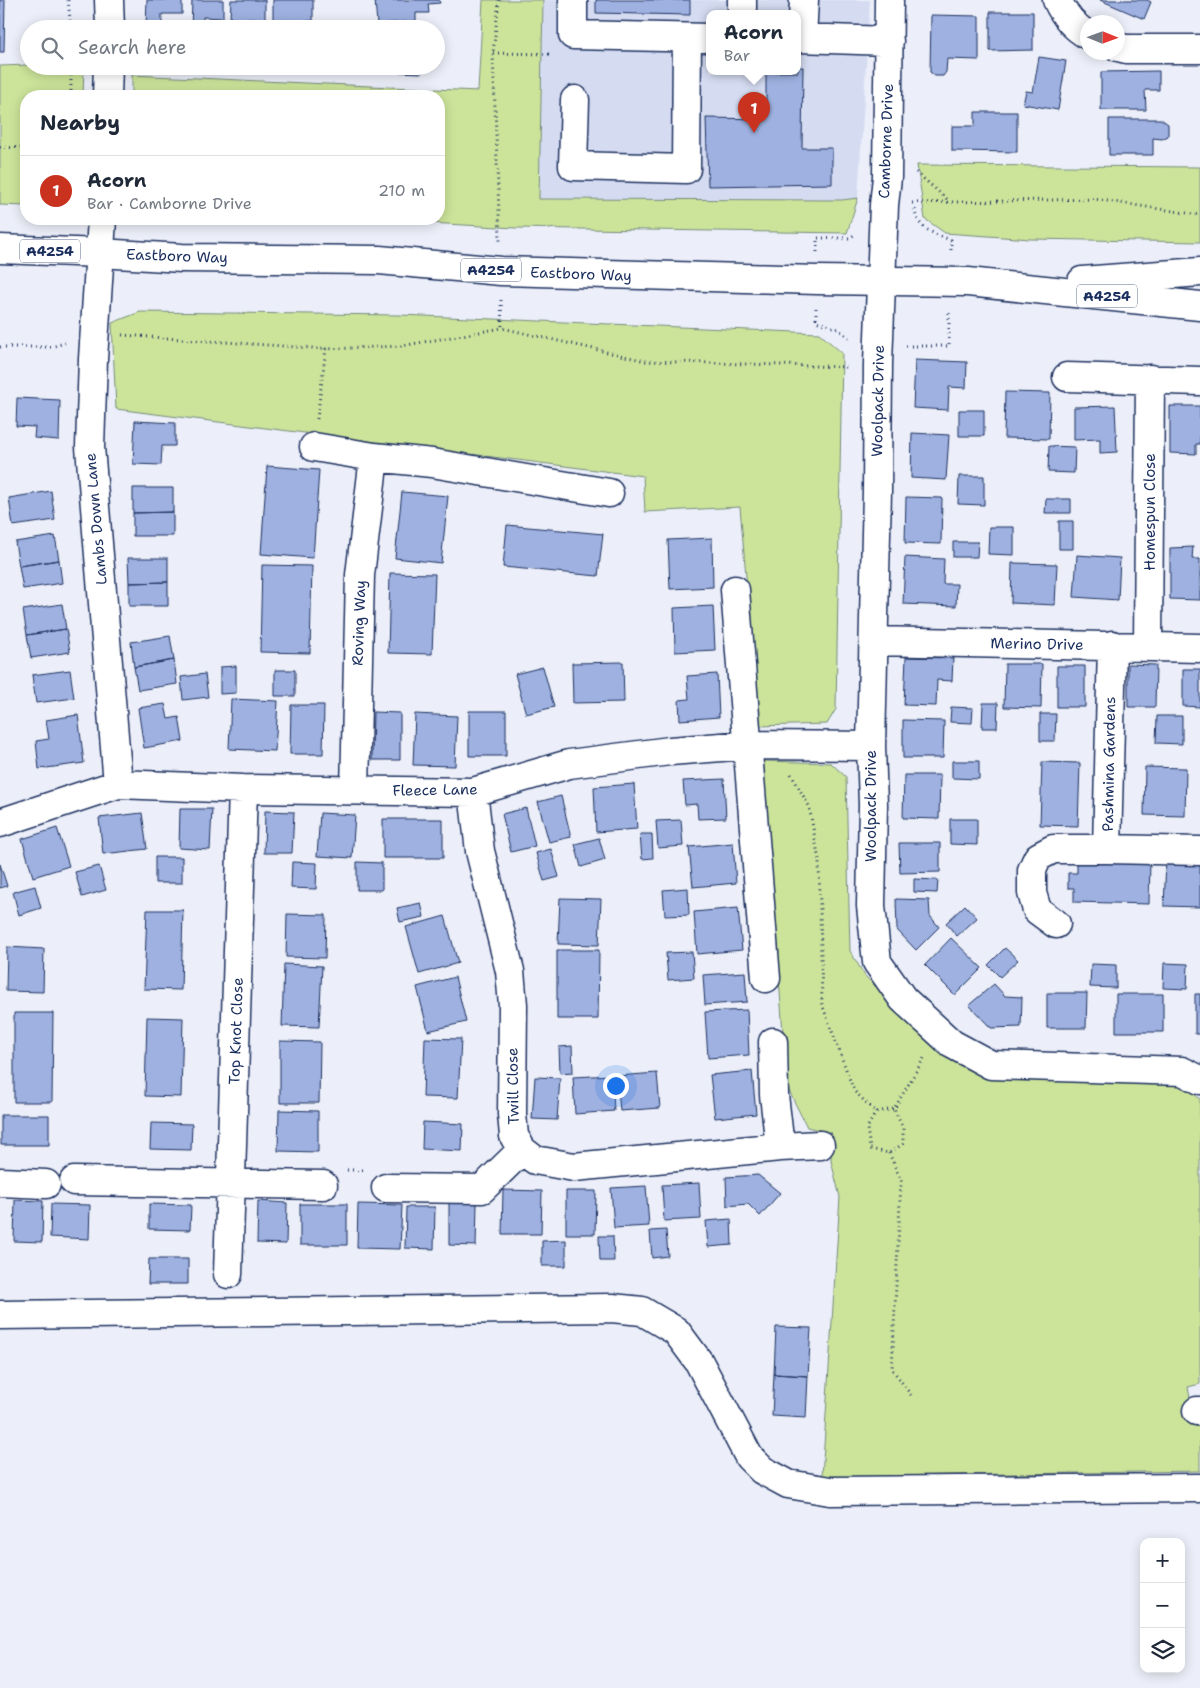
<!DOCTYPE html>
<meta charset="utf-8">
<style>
:root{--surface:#fff;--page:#f6f6f7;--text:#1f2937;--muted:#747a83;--line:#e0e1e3;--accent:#c8321e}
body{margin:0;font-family:"Shantell Sans",sans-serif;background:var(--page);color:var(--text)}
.controls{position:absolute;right:15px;bottom:15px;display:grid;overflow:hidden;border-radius:10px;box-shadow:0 2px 12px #0003}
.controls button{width:45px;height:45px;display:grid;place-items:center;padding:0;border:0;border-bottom:1px solid var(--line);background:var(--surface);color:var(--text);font:25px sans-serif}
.compass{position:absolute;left:1080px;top:15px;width:45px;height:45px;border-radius:50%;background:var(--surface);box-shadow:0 2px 12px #0003;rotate:91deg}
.you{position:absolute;left:615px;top:1085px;width:18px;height:18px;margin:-12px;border:4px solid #fff;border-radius:50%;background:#1a73e8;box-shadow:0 0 0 8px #1a73e833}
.badge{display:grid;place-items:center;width:32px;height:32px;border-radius:50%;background:var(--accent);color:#fff;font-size:16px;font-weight:700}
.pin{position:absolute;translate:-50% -41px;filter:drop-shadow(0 1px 2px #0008)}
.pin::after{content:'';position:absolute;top:26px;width:18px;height:15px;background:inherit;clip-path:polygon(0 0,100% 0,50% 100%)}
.popup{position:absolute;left:706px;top:10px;width:95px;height:65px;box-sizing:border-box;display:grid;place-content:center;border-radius:10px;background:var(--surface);filter:drop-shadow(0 1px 4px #0005);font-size:16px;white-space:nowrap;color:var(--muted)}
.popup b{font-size:19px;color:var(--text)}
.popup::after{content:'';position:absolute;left:50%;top:100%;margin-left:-10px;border:10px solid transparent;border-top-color:var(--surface)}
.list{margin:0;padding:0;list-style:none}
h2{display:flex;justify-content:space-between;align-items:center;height:65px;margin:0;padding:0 20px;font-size:21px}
h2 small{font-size:16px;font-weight:400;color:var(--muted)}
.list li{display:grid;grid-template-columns:32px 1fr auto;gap:15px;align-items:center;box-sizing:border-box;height:70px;padding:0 20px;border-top:1px solid var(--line)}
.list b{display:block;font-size:19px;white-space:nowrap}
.list p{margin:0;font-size:16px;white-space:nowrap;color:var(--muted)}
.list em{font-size:16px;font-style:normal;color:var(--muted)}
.icon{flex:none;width:28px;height:28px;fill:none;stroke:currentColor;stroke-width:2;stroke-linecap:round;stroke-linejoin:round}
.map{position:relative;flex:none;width:1200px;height:1688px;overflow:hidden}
.search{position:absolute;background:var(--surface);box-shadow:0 2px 12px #0003;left:20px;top:20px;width:425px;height:55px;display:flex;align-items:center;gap:12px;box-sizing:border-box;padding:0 18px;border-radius:28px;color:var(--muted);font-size:19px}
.panel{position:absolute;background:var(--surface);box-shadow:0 2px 12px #0003;left:20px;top:90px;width:425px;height:135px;border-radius:20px}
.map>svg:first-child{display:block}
.built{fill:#d5dcf2;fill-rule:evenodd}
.green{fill:#cce49a;stroke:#748a7c}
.building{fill:#9eb1e0;stroke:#1b2f5e}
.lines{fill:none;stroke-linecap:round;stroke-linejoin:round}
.minor-casing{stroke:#1b2f5e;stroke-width:31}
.major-casing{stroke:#1b2f5e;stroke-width:31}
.path{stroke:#1b2f5e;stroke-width:3;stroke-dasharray:1 4;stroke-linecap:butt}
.minor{stroke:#fff;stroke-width:28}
.major{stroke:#fff;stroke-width:28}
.labels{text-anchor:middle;stroke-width:4.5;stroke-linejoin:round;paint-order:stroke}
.shield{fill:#fff;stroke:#5f6d8e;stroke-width:1}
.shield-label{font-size:14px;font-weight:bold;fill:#1b2f5e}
.street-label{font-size:15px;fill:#1b2f5e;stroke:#fff}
</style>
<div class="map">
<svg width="1200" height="1688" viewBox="0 0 1200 1688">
<rect width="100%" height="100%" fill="#eceff9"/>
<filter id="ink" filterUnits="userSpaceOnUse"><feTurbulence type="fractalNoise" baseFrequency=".02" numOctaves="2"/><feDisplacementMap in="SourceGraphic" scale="10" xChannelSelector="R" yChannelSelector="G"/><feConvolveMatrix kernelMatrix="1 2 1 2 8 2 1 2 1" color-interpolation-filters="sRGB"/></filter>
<g filter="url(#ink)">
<path class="built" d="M543 0H870L858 198 842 200 539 199ZM710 14H798V72H710Z"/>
<path class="green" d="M483 0H543L539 199 842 200 858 198 847 233 516 228 360 219H439V96H132V75L478 91Z
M29 65 84 66 83 96H26V206L0 205V66Z
M917 165 1200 167V242L1031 239 945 233 925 219Z
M140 312 400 315 819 333 842 353 836 709 827 724 759 726 740 507 645 512 643 476 116 409 112 323Z
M763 761 831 763 846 777 850 951 865 976 944 1055 995 1073 1179 1082 1200 1099V1384L1188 1387 1195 1426 1200 1427V1471L822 1477 840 1197 831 1161V1133L807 1127 787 1087Z"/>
<path class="building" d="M0 0H5L4 52H0Z
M147 0H182V14H162V27L160 29H148L146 27Z
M192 0H223V18L203 17V29H191Z
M231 0H265V19H230Z
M273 0H313V21L273 20Z
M375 0H439L440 3 428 4 429 13H416V21L377 24Z
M596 0H690V15L596 13Z
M1100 0H1147L1151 2 1144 19Z
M990 12H1033V50L990 51Z
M931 15 979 16V60L947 59 946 72 943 76H935L930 72Z
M1039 57 1066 61 1058 110 1023 104 1026 91 1033 92Z
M374 66H427V69L421 73 374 71Z
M798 67H803L802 148H832V184L708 186 706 118 766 119V72H798Z
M1159 71V90H1145L1146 110H1101V72Z
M975 112H1017V152L952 151V126H975Z
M1109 119H1161L1168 124V136L1162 139 1153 138V155H1109Z
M915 360 967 362 966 388 949 387 948 410 913 408Z
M1005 392 1050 393 1049 439 1004 438Z
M17 398 60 400 59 440 34 438 35 427 16 426Z
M1115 406 1117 452 1100 453V439L1074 440V407Z
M1170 406H1200V444H1196V454L1170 453Z
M959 410H984V436H959Z
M135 421 175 423V446H162L161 465 133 464Z
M912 433 949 435 946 480 911 478Z
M1049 446 1075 447 1074 473 1048 472Z
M267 466 319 470 313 558 261 554Z
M959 476H984V505L958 504Z
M133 488H173V512L133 513Z
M51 491 55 520 13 526 9 498Z
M402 492 448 496 441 563 395 558Z
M906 497 942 498 941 544 905 543Z
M1046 499H1071V513H1045Z
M173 512V536H133V513Z
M1059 521H1073V549H1059Z
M507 525 603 534 598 576 503 567Z
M989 527H1014V555L988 554Z
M55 536 59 560 19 566 15 542Z
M712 538 713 587 670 589 668 540Z
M953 542H978L977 557H953Z
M1193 547 1192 559H1200V600L1170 599V548Z
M1077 555 1120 558 1118 600 1074 597Z
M905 557 944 559 943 584H957L956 606 903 604Z
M128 558H168V582L129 583Z
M59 560 62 583 23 589 19 566Z
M1012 563 1057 564 1055 605 1011 603Z
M262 565 312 566 310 653 260 652Z
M390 573 435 574 432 654 388 653Z
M168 582V606H129V583Z
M62 604 66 629 27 635 23 610Z
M713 606 715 650 675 652 674 608Z
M66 629 70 652 31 658 27 635Z
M170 636 174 660 134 667 131 642Z
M906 657 953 658 952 681 937 680 936 706 904 705Z
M174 660 177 684 138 690 134 667Z
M623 662 624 702 573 703 572 663Z
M1005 664H1042L1041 708 1004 707Z
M1128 664 1156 665 1155 707H1128Z
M236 666V693L220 694V667Z
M1057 666H1085V707H1057Z
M543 667 554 707 526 714 515 674Z
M1183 669H1200V707L1183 706Z
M70 670 74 698 36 703 32 675Z
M275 670H295V696H275Z
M205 674 208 697 183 700 181 677Z
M717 674 719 717 680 720 679 700 689 699 687 676Z
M231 699 278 701 275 751 229 749Z
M983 703H998L997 728H982Z
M165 704 168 719 179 717 183 741 144 748 138 708Z
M291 705H324L323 754H290Z
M951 707 973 708 972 723 950 722Z
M469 711H506V756H469Z
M373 712 400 713V760H372Z
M415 714 457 716 455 766 413 765Z
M1040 714H1056L1055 741H1040Z
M78 715 84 763 39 769 36 741 49 739 46 720Z
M1157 716H1182V744L1156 743Z
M903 720 944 721 943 758H903Z
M952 761H979V779L952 778Z
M1042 762 1080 763 1078 826 1040 825Z
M1145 767 1186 768 1185 816 1144 815Z
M904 775H940L939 819 903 818Z
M724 779 726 818 698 819 697 804 685 805 683 781Z
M634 784 637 829 596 832 594 787Z
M561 796 571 837 549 842 538 802Z
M526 808 535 846 511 852 502 814Z
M180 809H212L210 850 179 848Z
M265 811 294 812 292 853H264Z
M142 813 147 849 103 854 99 818Z
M320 813 355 815 352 858 317 856Z
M383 819H443V858H383Z
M950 819H977V845L950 844Z
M681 820 683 846 658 848 656 821Z
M57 828 69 866 33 877 22 839Z
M640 834H652L653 858 642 859Z
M599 838 605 860 581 867 575 844Z
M733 843 736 883 693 887 689 847Z
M899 843H940V872L900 873Z
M551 849 559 877 544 881 536 853Z
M155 857H182V883H155Z
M1077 859 1150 861 1149 904 1074 902V888H1068V873H1077Z
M1166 861 1200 862V907L1164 906Z
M292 862 317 863 316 889 291 888Z
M357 862 382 863V890H357Z
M0 864 7 886 0 888Z
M99 866 106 890 82 897 75 872Z
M914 879 938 880 937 893 914 892Z
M35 886 41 908 19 915 13 892Z
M688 888 689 915 665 916 663 890Z
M560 898 601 899 599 945 558 944Z
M896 899 929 900 930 916 939 927 916 950 897 930Z
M421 903 424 917 400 922 397 908Z
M965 905 977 918 957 936 946 923Z
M738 908 742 950 697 954 694 912Z
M147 910H183L181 990 144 989Z
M287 914 326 915 325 958 286 957Z
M445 916 458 963 419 974 406 927Z
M951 938 982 968 955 995 925 965Z
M7 947 44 949 43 992 6 991Z
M1005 948 1018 960 1000 977 988 965Z
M557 950H599L598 1019H557Z
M692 952 694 978 668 980 666 953Z
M1164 963 1188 964 1187 989 1163 988Z
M284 964 322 966 319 1027 282 1026Z
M1091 964 1116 965V988L1090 987Z
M745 972 747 1002 705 1005 703 975Z
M455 977 466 1022 428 1031 417 987Z
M994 984 1005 996 1022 997 1021 1027 991 1028 969 1005Z
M1047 993H1087L1086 1028H1047Z
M1116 994H1163V1032H1116Z
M1195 994H1200V1034H1195Z
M747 1010 749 1055 708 1058 705 1012Z
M14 1013H53L52 1102H14Z
M147 1017 183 1018 181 1097 145 1096Z
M425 1038 461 1039 458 1098 423 1097Z
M280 1041 320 1042 319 1103H280Z
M572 1046 573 1072 560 1073 559 1047Z
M752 1071 756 1114 715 1118 710 1075Z
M657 1073 660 1108 620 1111 617 1076Z
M612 1075 614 1111 575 1114 573 1077Z
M535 1077 560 1078 557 1120 532 1119Z
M279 1110 318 1111V1152L278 1151Z
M1 1115H49V1145H1Z
M423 1122 463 1124 462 1151 422 1149Z
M151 1123 192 1124 191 1150 150 1149Z
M758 1175 780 1193 760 1216 748 1204 727 1206 726 1177Z
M699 1183 701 1219 664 1221 662 1185Z
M646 1186 649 1226 614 1228 611 1188Z
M503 1190 542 1191 541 1234H502Z
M566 1191H596L595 1234H566Z
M15 1200 43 1201 42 1242 14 1241Z
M258 1201 287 1203 286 1244 257 1243Z
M449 1203H477L476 1246 449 1245Z
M51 1204 90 1205 89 1239 50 1237Z
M149 1204 191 1205 190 1230 149 1229Z
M300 1204H347V1245H300Z
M358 1204 402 1205 400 1249 357 1248Z
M406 1207H435L434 1249 405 1248Z
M731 1219 732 1245 708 1247 706 1221Z
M666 1230 668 1256 652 1258 650 1231Z
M599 1236H613L614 1261H600Z
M566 1240V1266H542V1241Z
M149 1259H188V1284H148Z
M776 1327 811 1328 808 1376 774 1374Z
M774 1374 808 1376 806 1418 772 1416Z"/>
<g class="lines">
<defs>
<path id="minor" d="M109 0 110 29
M573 0V35L710 38
M889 0 887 177 884 205 878 364 877 491 871 746 873 805 871 906 877 962 903 999 939 1032 952 1044 991 1065 1182 1071 1200 1080
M1057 0C1064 15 1073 27 1088 35
M742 14V0
M798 38 889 41
M802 38 804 0
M1118 47 1126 49H1200
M107 96 108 66
M575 100 573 166 686 169 687 38
M102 219 93 359 90 447 118 784
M1067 377 1200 381
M314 447 374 457 432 463 609 493
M735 590 766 978
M874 641 1200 648
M1112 645 1107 849 1200 851
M1148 646 1150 379
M355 790 360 575 374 457
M473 792 480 851 510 971 513 1005 512 1114 514 1136 522 1150 535 1160 574 1167 780 1147 820 1145
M0 823 118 784 243 789 473 792 569 764 670 751 747 745 871 746
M1056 924 1037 910 1032 893V870L1038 857 1053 849H1107
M773 1042 774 1095 780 1147
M74 1181 323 1185
M0 1182 46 1184
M386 1188 482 1189 522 1150
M228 1274 243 789
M0 1315 612 1308 642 1311 676 1331 699 1362 749 1457 762 1470 788 1484 830 1491 1200 1488
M1197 1411H1200"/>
<path id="major" d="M0 249 100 253 182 258 379 260 501 271 817 280 968 282 1200 306
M1082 281 1200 272"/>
</defs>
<use href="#minor" class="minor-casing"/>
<use href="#major" class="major-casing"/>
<path class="path" d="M68 0 71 29
M499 0 493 53 500 241
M493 53 550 54
M71 96V66
M0 147 26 148
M916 172 949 201
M912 203 1094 199 1200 215
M915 209C916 229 935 234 951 240V254
M817 252V238H849L854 235
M501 300 502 328 646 361 848 367
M816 308V321L838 329 849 338
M122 335 326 349
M906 346H949V310
M0 347H51L65 343
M317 419 326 349 401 346 502 328
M791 774 809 806 819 860 822 1004 854 1091 876 1112 894 1109 924 1058
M876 1112 867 1128 870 1149 889 1153 903 1144V1128L894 1109
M889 1153 901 1181 892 1369 911 1395
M347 1170H363"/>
<use href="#minor" class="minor"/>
<use href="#major" class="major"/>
</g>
</g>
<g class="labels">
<g class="shield">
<rect x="20" y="239.5" width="60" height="23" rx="4"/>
<rect x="461" y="258.5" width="60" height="23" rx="4"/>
<rect x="1077" y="284.5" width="60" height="23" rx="4"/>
</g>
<g class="shield-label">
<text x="50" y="256">A4254</text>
<text x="491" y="275">A4254</text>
<text x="1107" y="301">A4254</text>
</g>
<g class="street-label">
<text transform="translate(886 141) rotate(-88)" y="5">Camborne Drive</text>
<text transform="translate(177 256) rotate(2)" y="5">Eastboro Way</text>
<text transform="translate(581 274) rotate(2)" y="5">Eastboro Way</text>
<text transform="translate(878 401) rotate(-89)" y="5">Woolpack Drive</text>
<text transform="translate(1150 512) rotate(-90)" y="5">Homespun Close</text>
<text transform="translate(96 519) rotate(-95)" y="5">Lambs Down Lane</text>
<text transform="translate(359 623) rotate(-88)" y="5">Roving Way</text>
<text transform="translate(1037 644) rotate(1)" y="5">Merino Drive</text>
<text transform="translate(1109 764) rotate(-89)" y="5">Pashmina Gardens</text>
<text transform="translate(435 790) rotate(-1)" y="5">Fleece Lane</text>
<text transform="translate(871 806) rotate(-90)" y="5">Woolpack Drive</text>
<text transform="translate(236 1031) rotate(-88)" y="5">Top Knot Close</text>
<text transform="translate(513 1086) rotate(-91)" y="5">Twill Close</text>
</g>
</g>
</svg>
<div class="controls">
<button>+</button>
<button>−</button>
<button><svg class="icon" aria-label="layers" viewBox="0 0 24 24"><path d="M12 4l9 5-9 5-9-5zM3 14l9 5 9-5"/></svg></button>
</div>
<svg class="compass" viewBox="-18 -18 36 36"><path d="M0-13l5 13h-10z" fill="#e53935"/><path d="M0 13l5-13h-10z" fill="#747a83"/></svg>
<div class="you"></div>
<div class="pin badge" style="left:754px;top:133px">1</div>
<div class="popup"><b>Acorn</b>Bar</div>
<div class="search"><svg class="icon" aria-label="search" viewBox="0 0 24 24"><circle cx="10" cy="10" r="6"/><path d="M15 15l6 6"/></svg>Search here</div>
<section class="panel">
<h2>Nearby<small></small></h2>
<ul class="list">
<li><span class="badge">1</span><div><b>Acorn</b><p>Bar · Camborne Drive</p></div><em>210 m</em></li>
</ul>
</section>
</div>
